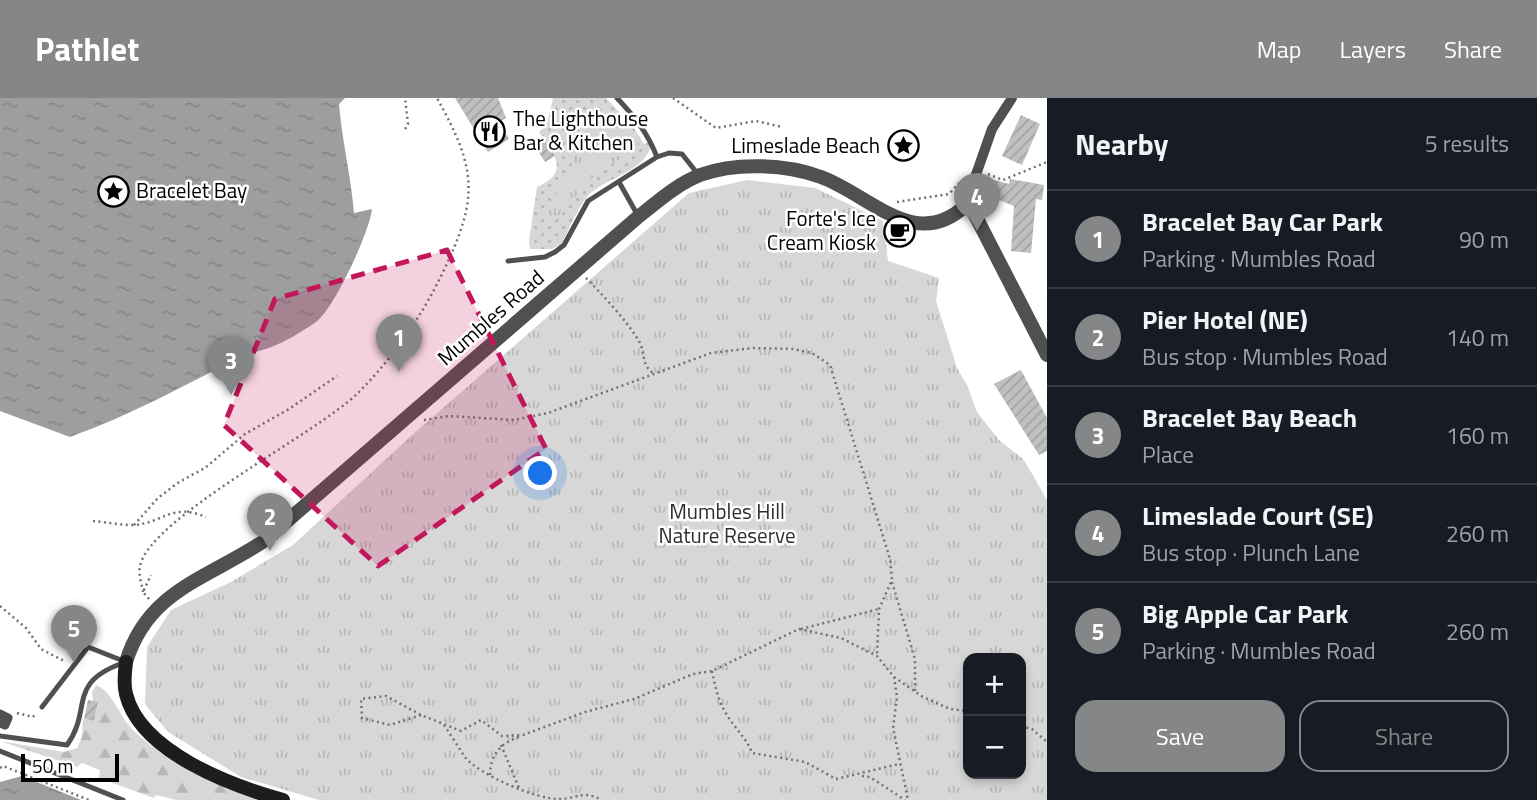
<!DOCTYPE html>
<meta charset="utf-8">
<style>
:root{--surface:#171b24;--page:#242831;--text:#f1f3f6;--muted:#9ea1a6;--line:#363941;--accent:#858687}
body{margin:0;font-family:"Titillium Web",sans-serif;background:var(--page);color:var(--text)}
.controls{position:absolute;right:21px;bottom:21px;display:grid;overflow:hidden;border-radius:14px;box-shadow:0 4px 10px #0003}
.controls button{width:63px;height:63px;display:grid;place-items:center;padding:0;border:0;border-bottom:2px solid var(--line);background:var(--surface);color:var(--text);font:35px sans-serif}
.scale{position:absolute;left:21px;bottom:18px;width:98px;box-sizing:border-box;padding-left:7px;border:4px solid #000;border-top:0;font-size:19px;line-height:24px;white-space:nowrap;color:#000;-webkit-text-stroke:5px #fff;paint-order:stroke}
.you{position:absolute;left:541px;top:376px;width:24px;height:24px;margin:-18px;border:5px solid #fff;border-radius:50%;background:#1a73e8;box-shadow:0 0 0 10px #1a73e833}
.badge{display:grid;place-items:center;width:46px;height:46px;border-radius:50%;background:var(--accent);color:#fff;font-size:23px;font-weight:700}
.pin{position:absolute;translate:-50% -58px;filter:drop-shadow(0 2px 4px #0008)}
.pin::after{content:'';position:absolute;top:37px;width:24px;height:21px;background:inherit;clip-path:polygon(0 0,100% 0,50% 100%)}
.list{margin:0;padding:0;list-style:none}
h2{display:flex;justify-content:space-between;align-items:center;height:91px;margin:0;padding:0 28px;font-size:30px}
h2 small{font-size:23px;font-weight:400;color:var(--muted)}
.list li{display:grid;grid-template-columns:46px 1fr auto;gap:21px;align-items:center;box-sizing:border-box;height:98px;padding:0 28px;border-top:2px solid var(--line)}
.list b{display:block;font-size:26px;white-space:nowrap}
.list p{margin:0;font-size:23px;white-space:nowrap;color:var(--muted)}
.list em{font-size:23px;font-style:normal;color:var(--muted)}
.actions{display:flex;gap:14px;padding:21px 28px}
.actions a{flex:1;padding:16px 0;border:2px solid var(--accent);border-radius:21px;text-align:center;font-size:24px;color:var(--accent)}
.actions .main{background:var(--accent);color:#fff}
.map{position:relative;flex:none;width:1047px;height:702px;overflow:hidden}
header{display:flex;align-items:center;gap:42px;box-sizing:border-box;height:98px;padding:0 35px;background:var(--accent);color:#fff}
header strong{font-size:33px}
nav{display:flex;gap:38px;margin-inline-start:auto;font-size:24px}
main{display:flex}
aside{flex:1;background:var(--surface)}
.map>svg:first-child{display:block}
.grass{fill:url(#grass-dots)}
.forest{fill:url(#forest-firs)}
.park{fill:url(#park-tufts);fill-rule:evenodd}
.water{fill:url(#water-ripples)}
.building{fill:url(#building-hatch)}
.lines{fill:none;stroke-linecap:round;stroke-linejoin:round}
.path{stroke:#727272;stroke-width:2.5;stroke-dasharray:2 3.5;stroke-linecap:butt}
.service{stroke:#505050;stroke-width:5}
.pedestrian{stroke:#505050;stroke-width:9}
.minor{stroke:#505050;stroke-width:10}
.tertiary{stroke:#505050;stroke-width:14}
.secondary{stroke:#1d1d1d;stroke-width:14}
.marked{fill:#c2185b;fill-opacity:0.2;stroke:#c2185b;stroke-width:5;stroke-dasharray:14 9;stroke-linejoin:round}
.labels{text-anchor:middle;stroke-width:5;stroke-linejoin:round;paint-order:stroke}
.poi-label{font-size:21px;fill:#000;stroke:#fff;text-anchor:start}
.street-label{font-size:21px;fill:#000;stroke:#fff}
.park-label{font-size:21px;fill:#2e2e2e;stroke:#fff}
</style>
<header>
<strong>Pathlet</strong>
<nav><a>Map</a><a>Layers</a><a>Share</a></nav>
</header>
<main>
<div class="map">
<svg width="1047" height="702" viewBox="0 0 1047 702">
<defs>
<pattern id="grass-dots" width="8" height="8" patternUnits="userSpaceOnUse" patternTransform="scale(1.75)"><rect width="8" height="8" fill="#d7d7d7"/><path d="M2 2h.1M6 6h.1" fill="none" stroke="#b7b7b7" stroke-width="1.8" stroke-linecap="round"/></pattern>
<pattern id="forest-firs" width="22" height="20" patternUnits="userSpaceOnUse" patternTransform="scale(1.75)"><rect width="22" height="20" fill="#d7d7d7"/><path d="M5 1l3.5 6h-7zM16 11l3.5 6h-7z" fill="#b7b7b7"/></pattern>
<pattern id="park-tufts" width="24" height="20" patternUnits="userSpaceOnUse" patternTransform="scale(1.75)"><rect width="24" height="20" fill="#d7d7d7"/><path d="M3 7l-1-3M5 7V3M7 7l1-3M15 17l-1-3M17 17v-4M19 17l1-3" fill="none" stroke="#b7b7b7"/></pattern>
<pattern id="water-ripples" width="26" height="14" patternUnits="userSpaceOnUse" patternTransform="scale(1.75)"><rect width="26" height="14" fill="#9e9e9e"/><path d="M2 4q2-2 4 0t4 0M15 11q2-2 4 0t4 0" fill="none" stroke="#868686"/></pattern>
<pattern id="building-hatch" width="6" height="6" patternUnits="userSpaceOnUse" patternTransform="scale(1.75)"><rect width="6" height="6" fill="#c0c0c0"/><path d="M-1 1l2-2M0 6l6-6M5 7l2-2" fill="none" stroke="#a3a3a3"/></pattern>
</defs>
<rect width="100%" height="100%" fill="#fff"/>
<path class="grass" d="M553 0H606L634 30 644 46 650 44 651 48C644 73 610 79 592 94 578 106 571 129 561 146L552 151H530L529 143 537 89C571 75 554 56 539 34L547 26Z"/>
<path class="forest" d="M96 587C114 595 118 617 133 632 166 664 218 690 263 702H176L156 697 154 700 99 680 100 672 82 665 77 669 0 643 64 654 77 650 82 639 83 621 94 623 98 605 93 603 92 594Z"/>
<path class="park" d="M598 10 610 14C619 29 633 33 642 50L600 71 554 124 546 119 563 78 572 67 581 42 583 19Z
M747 82 815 90 883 123 888 163 939 180 936 203 957 270 967 287 977 314 999 342 1024 362 1047 402V702H319L241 679 168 634 145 606 147 549 171 512 231 484 293 447 411 338 689 95ZM1021 560V676H968V560Z"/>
<path class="water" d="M0 0H345L339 6C342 43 351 78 354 115L372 111C370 133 334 211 316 224 303 233 285 244 269 250 258 254 245 256 234 262 182 289 130 317 75 337L70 339 0 313Z
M22 678 81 702H0V684Z"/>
<path class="building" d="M455 0H498L506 20 499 24 509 41 488 54Z
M1021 17 1040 26 1022 67 1002 58Z
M543 39 555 58 545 64 533 45Z
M991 81 1009 86 1010 81 1044 87 1042 102 1036 101 1031 155 1011 153 1014 108 986 97Z
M1021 272 1047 320V353L1039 357 994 286Z
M88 602 98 604 94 623 84 621Z"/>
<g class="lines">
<path class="path" d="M673 0 716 30 756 23 782 29
M405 31 408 26 405 0
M988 76 1003 82 1047 64
M897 104 949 96 960 84
M586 180C602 196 629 225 640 245 645 256 642 268 653 275
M424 322 449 318 514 322 548 315 711 255 753 250 793 251 812 255 830 267 890 461 892 482 879 511 877 558
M93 423C106 424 119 427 132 427 163 426 171 404 206 419
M134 427 158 400 179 384 205 370 245 336 289 311 337 278
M892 484 915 561V593
M143 494C142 487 138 476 140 468 150 420 316 336 358 295 393 260 422 218 443 174 479 99 477 72 437 0
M149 501 143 494 151 477
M0 508 26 530 41 551 66 564
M801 531 879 511
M712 573C715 588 718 603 727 617 735 631 746 639 752 655L805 664 836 681 899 666
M894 579 923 599 950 611 968 613
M17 615 33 619 36 615
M421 617 390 627 362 620 361 601 386 598 421 617 461 633 481 622 502 638 523 637 585 614 634 601 693 576 712 573 799 531 841 540 877 558 894 579 897 599 893 630 908 702
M444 627C451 637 458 649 465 659 479 677 538 702 560 701 580 700 582 692 602 702
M1021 628 1032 631 1047 644
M501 647 519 690
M0 670 3 668 89 702
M490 677C490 658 500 645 519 639
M862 678 870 679 905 702"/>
<path class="service" d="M617 0C635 19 647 34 657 59
M619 84 637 116
M508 163 545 159 555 154 564 147 588 103 657 59 669 55 682 56 697 75
M42 609 88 549 126 564
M0 638 67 647C93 611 66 585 123 565
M0 653 123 702"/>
<path class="pedestrian" d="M0 616 8 620 5 627 0 625"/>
<path class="minor" d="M965 108 992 31 1012 0"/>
<path class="tertiary" d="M126 564C148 492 207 481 264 443L638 119C657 104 677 86 700 77 736 64 786 66 821 79 870 97 915 154 965 108L973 113 1047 257"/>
<path class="secondary" d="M126 564C125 575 123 585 126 596 140 654 232 688 283 702"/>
</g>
<path class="marked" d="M447 152 546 351 378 468 224 327 275 201Z"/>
<defs>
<symbol id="restaurant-ring" viewBox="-11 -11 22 22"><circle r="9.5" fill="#fff" stroke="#000" stroke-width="1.5"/><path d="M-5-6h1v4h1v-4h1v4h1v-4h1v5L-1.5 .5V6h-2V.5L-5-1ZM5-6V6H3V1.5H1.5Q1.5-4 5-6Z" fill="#000"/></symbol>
<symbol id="sight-ring" viewBox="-11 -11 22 22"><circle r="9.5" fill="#fff" stroke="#000" stroke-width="1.5"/><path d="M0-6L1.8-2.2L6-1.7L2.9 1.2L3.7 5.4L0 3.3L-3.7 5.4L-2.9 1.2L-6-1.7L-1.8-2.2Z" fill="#000"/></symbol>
<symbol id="cafe-ring" viewBox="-11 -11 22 22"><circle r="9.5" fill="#fff" stroke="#000" stroke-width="1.5"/><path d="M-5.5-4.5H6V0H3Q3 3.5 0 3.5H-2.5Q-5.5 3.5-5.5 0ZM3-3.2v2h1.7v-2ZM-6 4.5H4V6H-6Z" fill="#000"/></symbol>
</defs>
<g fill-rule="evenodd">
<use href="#restaurant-ring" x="472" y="16" width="35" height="35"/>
<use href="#sight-ring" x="886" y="30" width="35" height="35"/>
<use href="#sight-ring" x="96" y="76" width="35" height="35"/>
<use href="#cafe-ring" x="882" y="116" width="35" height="35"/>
</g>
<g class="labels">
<g class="poi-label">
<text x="513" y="28">The Lighthouse<tspan x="513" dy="24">Bar &amp; Kitchen</tspan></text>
<text x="880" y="55" text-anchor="end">Limeslade Beach</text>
<text x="136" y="100">Bracelet Bay</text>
<text x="876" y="128" text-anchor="end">Forte's Ice<tspan x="876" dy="24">Cream Kiosk</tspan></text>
</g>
<g class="street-label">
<text transform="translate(491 220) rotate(-41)" y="7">Mumbles Road</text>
</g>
<g class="park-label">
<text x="727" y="421">Mumbles Hill<tspan x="727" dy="24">Nature Reserve</tspan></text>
</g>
</g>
</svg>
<div class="controls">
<button>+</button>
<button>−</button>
</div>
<div class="scale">50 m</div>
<div class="you"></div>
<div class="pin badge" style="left:399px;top:274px">1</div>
<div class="pin badge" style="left:270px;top:453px">2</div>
<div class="pin badge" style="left:231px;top:297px">3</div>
<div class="pin badge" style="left:977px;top:133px">4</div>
<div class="pin badge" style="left:74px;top:565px">5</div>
</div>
<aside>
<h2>Nearby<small>5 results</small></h2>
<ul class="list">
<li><span class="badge">1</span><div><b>Bracelet Bay Car Park</b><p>Parking · Mumbles Road</p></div><em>90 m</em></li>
<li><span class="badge">2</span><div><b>Pier Hotel (NE)</b><p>Bus stop · Mumbles Road</p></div><em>140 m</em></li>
<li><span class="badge">3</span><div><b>Bracelet Bay Beach</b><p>Place</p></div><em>160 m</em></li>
<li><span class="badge">4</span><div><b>Limeslade Court (SE)</b><p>Bus stop · Plunch Lane</p></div><em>260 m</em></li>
<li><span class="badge">5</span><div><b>Big Apple Car Park</b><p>Parking · Mumbles Road</p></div><em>260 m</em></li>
</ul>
<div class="actions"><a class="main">Save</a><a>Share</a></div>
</aside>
</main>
